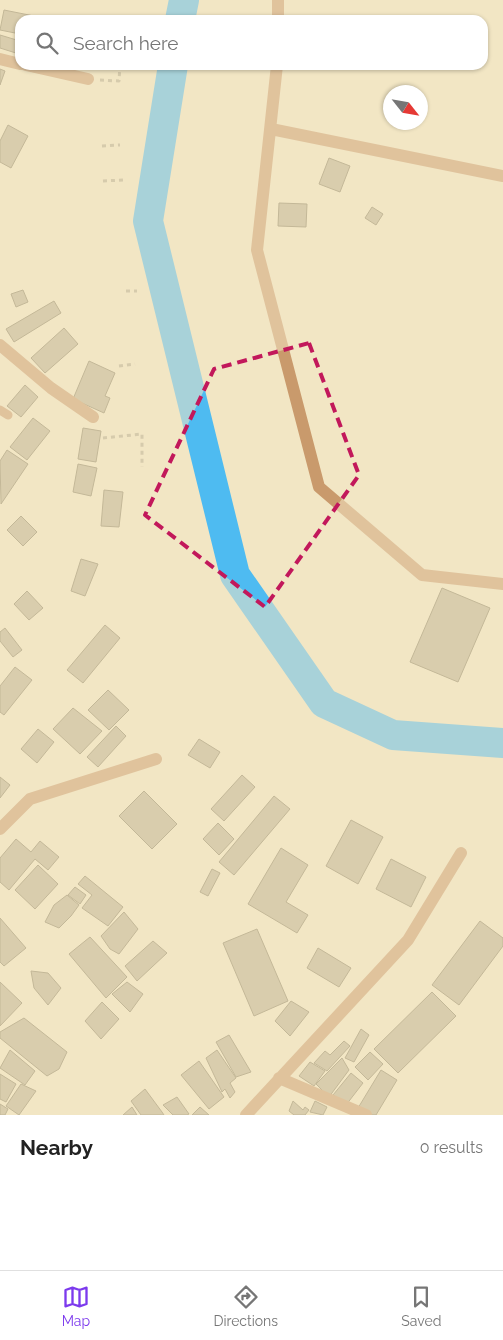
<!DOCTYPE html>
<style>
:root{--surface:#fff;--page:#f2f2f2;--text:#222;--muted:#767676;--line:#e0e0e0;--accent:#7c3aed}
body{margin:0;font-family:Raleway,sans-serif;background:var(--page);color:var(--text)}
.compass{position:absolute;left:383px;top:85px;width:45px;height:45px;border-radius:50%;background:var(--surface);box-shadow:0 1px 4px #0004;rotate:121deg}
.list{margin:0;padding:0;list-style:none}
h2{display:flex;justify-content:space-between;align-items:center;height:65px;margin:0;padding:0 20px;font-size:21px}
h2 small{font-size:16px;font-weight:400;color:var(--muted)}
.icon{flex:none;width:28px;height:28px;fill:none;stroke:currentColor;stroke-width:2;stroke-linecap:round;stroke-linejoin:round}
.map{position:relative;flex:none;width:503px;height:1115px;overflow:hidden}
.search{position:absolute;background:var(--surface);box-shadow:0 1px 4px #0004;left:15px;right:15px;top:15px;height:55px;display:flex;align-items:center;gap:12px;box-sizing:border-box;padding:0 18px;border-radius:15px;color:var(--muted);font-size:19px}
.sheet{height:155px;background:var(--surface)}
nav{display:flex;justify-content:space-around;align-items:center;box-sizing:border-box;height:70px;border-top:1px solid var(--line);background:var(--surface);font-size:14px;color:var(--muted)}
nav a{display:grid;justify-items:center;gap:2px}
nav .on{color:var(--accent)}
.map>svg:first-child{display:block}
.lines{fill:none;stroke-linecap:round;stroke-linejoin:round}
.river{stroke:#4ebbf1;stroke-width:30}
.building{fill:#bbb090;stroke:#8b8162}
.path{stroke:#b4aa8f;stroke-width:3;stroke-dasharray:4 4;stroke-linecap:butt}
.service{stroke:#c99a6c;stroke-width:9}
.minor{stroke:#c99a6c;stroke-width:12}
.marked{fill:none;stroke:#c2185b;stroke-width:4;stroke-dasharray:10 6;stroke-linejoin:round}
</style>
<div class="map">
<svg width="503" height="1115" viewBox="0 0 503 1115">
<rect width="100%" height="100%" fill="#f2e6c4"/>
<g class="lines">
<path class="river" d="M180 20 184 0
M173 65 148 221 235 575 324 703 393 735 503 743"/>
</g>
<path class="building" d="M4 10 54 20H20V34L0 30Z
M0 35 20 41 19 54 0 48Z
M0 69 5 71 0 85Z
M8 125 28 136 11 168 0 162V141Z
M329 158 350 166 340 192 319 184Z
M279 203 307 204 306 227 278 226Z
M372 207 383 214 376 225 365 218Z
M23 290 28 302 16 307 11 294Z
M54 301 61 313 14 342 6 329Z
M64 328 78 344 45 373 31 358Z
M89 361 115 373 105 396 110 398 104 413 73 399Z
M25 385 38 397 21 417 7 406Z
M33 418 50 431 27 460 10 447Z
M83 428 101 431 96 462 78 459Z
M7 450 28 464 1 504 0 461Z
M78 464 97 468 91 496 73 492Z
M104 490 123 492 119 527 101 526Z
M21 516 37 532 23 546 7 530Z
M81 559 98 564 85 596 71 591Z
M442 588 490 608 458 682 410 662Z
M27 591 43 608 29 620 14 604Z
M105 625 120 638 83 683 67 670Z
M5 628 22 650 13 657 0 641V632Z
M15 667 32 680 4 715 0 712V686Z
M108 690 129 710 109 730 88 710Z
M73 708 102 731 80 754 53 729Z
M116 726 126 736 98 767 87 757Z
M38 729 54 742 37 763 21 749Z
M199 739 220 752 210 768 188 755Z
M242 775 255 787 224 821 211 809Z
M0 777 10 785 0 798Z
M144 791 177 824 152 849 119 816Z
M274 796 290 809 234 875 219 862Z
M351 820 383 837 358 884 326 866Z
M218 823 234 839 219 855 203 839Z
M16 839 31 852 40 841 59 857 48 870 35 859 9 890 0 882V858Z
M281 848 308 865 286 902 308 915 297 933 248 904Z
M391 859 426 877 411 907 376 889Z
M38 865 58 884 35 909 15 890Z
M212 869 220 873 208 896 200 892Z
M85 876 123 907 108 926 82 908 92 895 78 884Z
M75 887 86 895 80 904 68 895Z
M67 895 79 905 71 916 59 928 45 922 54 905Z
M124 912 138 929 119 954 110 949 101 936Z
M0 918 26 948 4 966 0 962Z
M480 921 503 938V946L459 1005 432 985Z
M257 929 288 1001 254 1016 223 943Z
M90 937 127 977 106 998 69 954Z
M153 941 167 953 137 981 125 966Z
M318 948 351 968 339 987 307 968Z
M31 971 48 973 61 988 48 1005 34 988Z
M0 982 22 1003 0 1026Z
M127 982 143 994 130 1012 112 994Z
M432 992 456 1016 398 1073 374 1049Z
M291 1001 309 1012 290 1036 275 1021Z
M102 1002 119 1019 101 1039 85 1021Z
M24 1018 67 1052 59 1069 47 1076 0 1038V1032Z
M361 1029 369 1035 354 1062 345 1058Z
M229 1035 251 1072 236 1077 216 1042Z
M344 1041 350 1046 327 1071 314 1063 325 1051 330 1055Z
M10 1050 35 1071 25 1085 0 1068Z
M217 1050 236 1078 230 1083 235 1092 230 1098 225 1089 222 1092 206 1058Z
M370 1052 383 1064 368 1080 355 1067Z
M342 1058 349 1070 329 1097 316 1084Z
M199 1061 224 1097 209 1109 181 1075Z
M310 1062 325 1071 314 1086 299 1076Z
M381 1070 397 1080 376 1115H371L358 1108Z
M351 1073 363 1083 346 1105 333 1095Z
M0 1074 16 1084 6 1102 0 1099Z
M21 1084 36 1091 19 1115 6 1106Z
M145 1089 162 1112 164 1115H141L131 1101Z
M177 1097 189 1114 187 1115H173L163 1105Z
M293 1101 303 1110 305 1107 309 1110 305 1115H294L289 1111Z
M315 1101 327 1107 323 1115 310 1112Z
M0 1104 8 1109 5 1115H0Z
M132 1107 137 1115H123Z
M200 1107 209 1115H192Z"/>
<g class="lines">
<path class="path" d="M100 80 119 81 120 65
M102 146 120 145
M103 181 123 180
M126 291H137
M119 366 135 364
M103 438 142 434V467"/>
<path class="service" d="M0 410 8 415"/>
<path class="minor" d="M278 20V0
M0 59 20 64
M26 65 88 79
M277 65 257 250 319 487 422 575 503 584
M271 129 503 176
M0 345 51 388 93 417
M0 829 30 799 156 759
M279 1078 366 1115
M246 1115 408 940 461 853"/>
</g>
<path d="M0 0H503V1115H0ZM309 343 359 475 265 607 145 515 214 369Z" fill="#f2e6c4" fill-opacity=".55" fill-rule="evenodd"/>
<path class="marked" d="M309 343 359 475 265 607 145 515 214 369Z"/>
</svg>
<svg class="compass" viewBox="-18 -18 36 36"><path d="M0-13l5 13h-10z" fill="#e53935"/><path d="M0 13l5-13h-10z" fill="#767676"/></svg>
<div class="search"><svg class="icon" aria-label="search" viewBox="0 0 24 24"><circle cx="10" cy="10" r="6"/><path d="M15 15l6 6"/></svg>Search here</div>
</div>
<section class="sheet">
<h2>Nearby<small>0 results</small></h2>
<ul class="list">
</ul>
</section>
<nav>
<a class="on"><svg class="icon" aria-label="map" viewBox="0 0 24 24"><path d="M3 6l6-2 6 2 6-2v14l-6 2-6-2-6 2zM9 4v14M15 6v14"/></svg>Map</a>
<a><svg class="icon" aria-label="directions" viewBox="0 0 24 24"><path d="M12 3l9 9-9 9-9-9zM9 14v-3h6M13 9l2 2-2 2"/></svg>Directions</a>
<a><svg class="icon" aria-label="saved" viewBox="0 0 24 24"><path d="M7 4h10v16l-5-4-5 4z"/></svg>Saved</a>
</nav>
